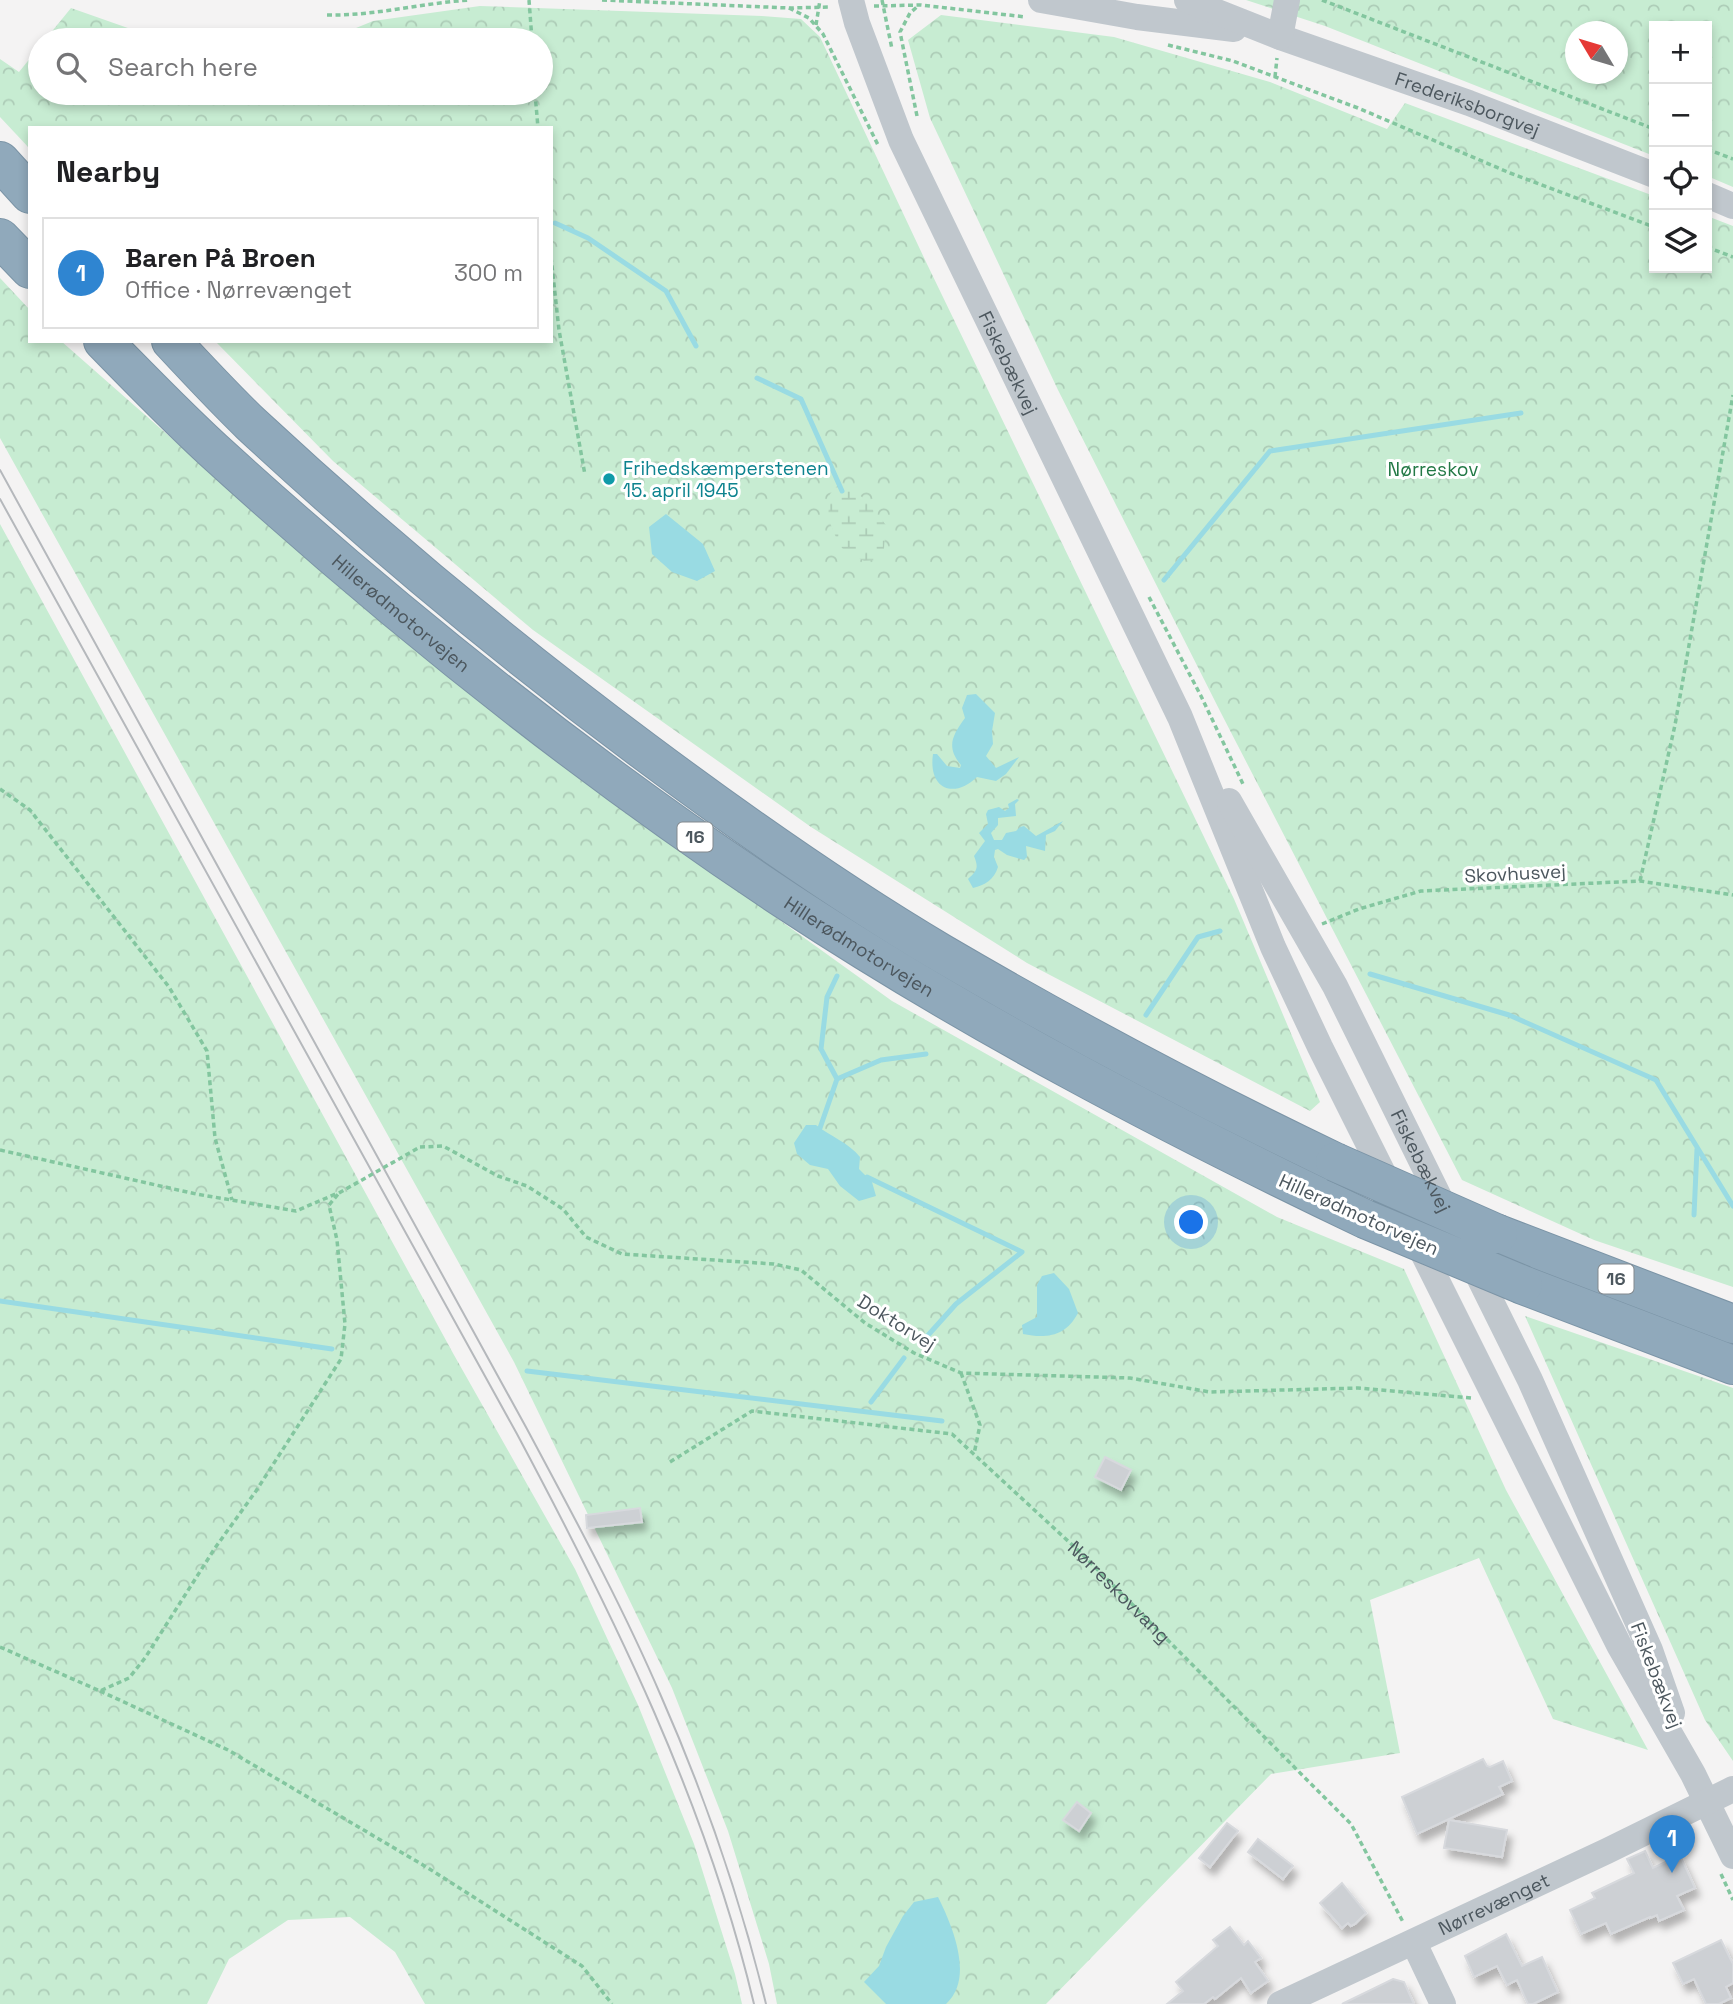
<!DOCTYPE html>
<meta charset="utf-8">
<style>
:root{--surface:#fff;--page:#f2f2f2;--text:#202124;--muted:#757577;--line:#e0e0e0;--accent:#2f85d1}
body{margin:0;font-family:"Space Grotesk",sans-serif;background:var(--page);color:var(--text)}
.controls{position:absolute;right:21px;top:21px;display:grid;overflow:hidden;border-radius:0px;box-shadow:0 4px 10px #0003}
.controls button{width:63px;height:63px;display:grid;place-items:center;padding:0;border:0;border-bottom:2px solid var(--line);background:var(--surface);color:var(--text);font:35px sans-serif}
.compass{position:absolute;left:1565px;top:21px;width:63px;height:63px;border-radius:50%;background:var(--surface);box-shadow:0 4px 10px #0003;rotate:308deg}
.you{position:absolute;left:1192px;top:1223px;width:24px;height:24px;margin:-18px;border:5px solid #fff;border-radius:50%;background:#1a73e8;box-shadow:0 0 0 10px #1a73e833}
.badge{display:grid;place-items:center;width:46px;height:46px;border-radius:50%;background:var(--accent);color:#fff;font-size:23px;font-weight:700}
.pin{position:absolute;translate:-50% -58px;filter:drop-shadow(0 2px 4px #0008)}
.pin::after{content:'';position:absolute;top:37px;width:24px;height:21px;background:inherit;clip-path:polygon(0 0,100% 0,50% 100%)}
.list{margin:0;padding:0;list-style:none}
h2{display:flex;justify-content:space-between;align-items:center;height:91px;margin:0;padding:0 28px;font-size:30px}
h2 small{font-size:23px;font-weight:400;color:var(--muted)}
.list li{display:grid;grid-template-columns:46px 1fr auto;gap:21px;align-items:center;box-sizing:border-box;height:112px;margin:0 14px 14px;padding:0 14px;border:2px solid var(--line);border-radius:0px}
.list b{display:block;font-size:26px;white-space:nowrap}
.list p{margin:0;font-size:23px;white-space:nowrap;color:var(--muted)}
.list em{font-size:23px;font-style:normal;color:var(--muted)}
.icon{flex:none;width:38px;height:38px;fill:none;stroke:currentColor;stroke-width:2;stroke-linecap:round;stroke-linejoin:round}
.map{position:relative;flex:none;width:1733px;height:2004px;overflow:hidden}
.search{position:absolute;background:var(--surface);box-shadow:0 4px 10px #0003;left:28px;top:28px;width:525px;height:77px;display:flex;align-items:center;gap:18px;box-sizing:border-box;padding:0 24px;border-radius:38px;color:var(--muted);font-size:26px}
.panel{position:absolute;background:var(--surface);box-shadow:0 4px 10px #0003;left:28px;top:126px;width:525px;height:217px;border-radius:0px}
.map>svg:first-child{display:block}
.forest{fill:url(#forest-crowns);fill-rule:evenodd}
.wetland{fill:url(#wetland-marsh)}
.water{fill:#99dbe3}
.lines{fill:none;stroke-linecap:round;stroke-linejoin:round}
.stream{stroke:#99dbe3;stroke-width:5}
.building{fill:#cdd0d4;stroke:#d7d9dd;stroke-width:2;filter:url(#shadow)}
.highway-casing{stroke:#7b94a6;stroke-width:40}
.path{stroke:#83c69f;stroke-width:3.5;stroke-dasharray:5 3.5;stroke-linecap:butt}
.minor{stroke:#c0c7cd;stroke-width:26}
.highway{stroke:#90a9bb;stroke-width:38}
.tram{stroke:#b5b8bc;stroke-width:2}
.highway-bridge-casing{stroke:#7b94a6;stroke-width:40;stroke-linecap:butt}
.path-bridge{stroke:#83c69f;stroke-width:3.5;stroke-dasharray:5 3.5;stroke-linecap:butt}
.highway-bridge{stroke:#90a9bb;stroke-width:38}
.culture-dot{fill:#0f9aa8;stroke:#fff;stroke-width:2.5}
.labels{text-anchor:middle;stroke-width:6;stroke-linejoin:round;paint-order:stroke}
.shield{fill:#fff;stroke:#82898e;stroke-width:2}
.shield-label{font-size:18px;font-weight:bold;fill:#4c575e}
.street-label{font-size:19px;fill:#4c575e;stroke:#fff}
.culture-label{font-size:19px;fill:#0d838f;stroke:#fff;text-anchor:start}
.park-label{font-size:19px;fill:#237946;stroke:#fff}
</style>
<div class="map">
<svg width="1733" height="2004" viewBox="0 0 1733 2004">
<defs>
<pattern id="forest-crowns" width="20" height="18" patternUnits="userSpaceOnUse" patternTransform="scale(1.75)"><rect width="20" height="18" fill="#c7ecd2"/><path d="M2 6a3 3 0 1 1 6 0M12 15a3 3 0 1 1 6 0" fill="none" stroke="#adccb7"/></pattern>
<pattern id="wetland-marsh" width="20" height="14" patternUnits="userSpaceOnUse" patternTransform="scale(1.75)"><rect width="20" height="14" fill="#c7ecd2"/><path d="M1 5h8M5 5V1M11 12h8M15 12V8" fill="none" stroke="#adccb7"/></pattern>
<filter id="shadow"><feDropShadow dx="4.5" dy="8" stdDeviation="3.5" flood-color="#0004"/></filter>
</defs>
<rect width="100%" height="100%" fill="#f4f3f3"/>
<path class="forest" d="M1246 0H1733V187L1707 176V26H1654V156L1325 26ZM1576 32H1618V74H1576Z
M480 6 762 16 801 19 820 37 926 262 1234 899 1320 1102 1310 1111 1027 963 811 827 533 630 333 461 215 341H551V128H30V149L0 117V59L19 72 40 46V93H541V40H327L373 21Z
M71 8 162 40H45Z
M941 15 1114 37 1270 82 1387 129 1405 103 1654 196V268H1707V216L1733 226V1287L1594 1240 1462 1180 1221 713 1058 390 930 118 908 40Z
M0 278 30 310V341H61L351 596 628 811 892 1001 1277 1217 1404 1269 1506 1490 1648 1750 1553 1719 1479 1558 1370 1600 1400 1753 1271 1774 1046 2004H777L769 1964 728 1831 672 1688 514 1362 0 438Z
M0 524 454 1355 575 1569 638 1705 694 1844 735 1974 742 2004H425L395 1952 350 1917 288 1920 229 1959 207 2004H0Z
M1525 1316 1733 1388V1761L1705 1720Z"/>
<path class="wetland" d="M840 483 862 497 886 525 883 560 864 561 840 547 828 518 830 494Z"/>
<path class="water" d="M666 514 703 544 715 571 697 581 672 572 652 554 649 527Z
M976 694 995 713 992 731 993 744 986 756 996 768 1019 757 1006 774 996 781 977 777C953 800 928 788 933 754H937L947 766 960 768 961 765C946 747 952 736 965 718L962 708 967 695Z
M1017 799 1019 800 1015 804 1016 816 998 818V825L991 833 994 840H1002L1006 833 1016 831 1020 827 1024 826 1036 836 1063 821 1055 831 1046 835 1045 851 1026 846 1027 857 1024 860 1007 855 998 849 995 850 994 857 998 867C994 880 985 885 973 888L968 879C977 871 979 868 974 856L985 841 979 833 988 824 986 814 988 810 999 807 1005 811 1009 808 1008 804Z
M806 1125H816C830 1136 849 1143 860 1157L859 1169 872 1182 876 1196 859 1201 840 1186 828 1169 810 1165 797 1154 794 1143Z
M1054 1273 1069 1289 1078 1313C1066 1336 1047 1339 1023 1334L1022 1325 1037 1317V1285L1042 1276Z
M938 1897C952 1925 975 1978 946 2004H886L864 1982 879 1966 886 1947 903 1916 914 1902Z"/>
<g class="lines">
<path class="stream" d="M555 223 588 238 666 291 696 346
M757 378 801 399 842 491
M1164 580 1270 451 1521 413
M1370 974 1509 1015 1656 1080 1733 1206
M837 976 827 997 821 1049 837 1079
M1146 1015 1198 937 1220 931
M820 1128 837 1079 881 1060 926 1054
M867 1177 1022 1252 956 1304 921 1343
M1694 1215 1697 1149
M0 1301 332 1349
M527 1371 942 1421
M871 1402 904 1358"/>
</g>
<path class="building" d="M1105 1457 1131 1470 1121 1490 1095 1477Z
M640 1508 642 1522 587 1528 586 1515Z
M1483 1759 1487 1766 1490 1767 1503 1761 1512 1781 1499 1787 1503 1794 1417 1834 1402 1797Z
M1077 1802 1091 1813 1079 1831 1063 1820Z
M1449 1820 1507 1830 1502 1857 1444 1848Z
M1227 1823 1238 1831 1210 1867 1199 1858Z
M1258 1839 1293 1866 1283 1879 1248 1852Z
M1645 1851 1653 1868 1680 1855 1695 1888 1677 1896 1684 1910 1659 1921 1657 1915 1650 1918V1917L1611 1934 1606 1923 1581 1934 1570 1910 1595 1898 1592 1893 1634 1873 1627 1859Z
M1342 1883 1366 1913 1355 1924 1351 1926 1348 1923 1342 1928 1320 1903Z
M1230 1927 1244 1945 1248 1941 1261 1958 1255 1962 1268 1981 1251 1993 1241 1978 1215 1999 1213 1997 1204 2004H1167L1183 1991 1176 1982 1218 1946 1213 1940Z
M1506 1934 1522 1966 1542 1957 1558 1992 1533 2004H1528L1517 1980 1507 1985 1497 1966 1474 1977 1465 1956Z
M1721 1940 1733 1964V1983L1726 1987 1731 1998 1719 2004H1706L1694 1979 1683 1984 1673 1963Z
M1393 1979 1404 1982 1414 2004H1342Z"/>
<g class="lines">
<defs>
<g id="highway">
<path d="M0 161 30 194"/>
<path d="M0 238 30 269"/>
<path id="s6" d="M103 341C139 378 175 415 213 450 393 614 584 767 787 901 971 1022 1166 1124 1365 1219"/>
<path d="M171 341C197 369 223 397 251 424 376 540 507 649 644 751 739 822 838 892 941 953 1069 1028 1201 1098 1335 1162"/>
<path d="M1498 1234 1733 1324"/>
<path d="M1523 1285 1733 1365"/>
</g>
</defs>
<use href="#highway" class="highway-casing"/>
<g class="path">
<path d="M529 0 532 40"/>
<path d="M602 0 789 8 831 7"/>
<path d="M882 0 892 49"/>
<path d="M1322 0 1654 129"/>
<path d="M874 6 921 5 1026 17"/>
<path d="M789 8 809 18 823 34 879 147"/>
<path d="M327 15C375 16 422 3 470 0"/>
<path d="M816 25 820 0"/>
<path d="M1168 45 1233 61 1358 108 1510 173 1654 227"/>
<path d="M1275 77 1277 58"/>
<path d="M535 93 538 128"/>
<path d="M917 116 900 32 910 13 918 6"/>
<path d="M1707 149 1733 159"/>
<path d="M1707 247 1733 257"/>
<path d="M551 257 559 330 585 475"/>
<path d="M1149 597 1201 696 1243 784"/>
<path d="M0 789 30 810 169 987 207 1051 215 1138 232 1200"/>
<path d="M1640 881 1675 725 1733 395"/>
<path d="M1322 924 1359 909 1421 891 1640 881 1733 895"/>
<path d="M420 1147 443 1146 498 1176 527 1186 563 1209 586 1237 622 1254 774 1264 801 1270 865 1323 914 1353 961 1373 1130 1378 1210 1392 1358 1388 1471 1398"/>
<path d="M0 1150 196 1194 296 1211 338 1193"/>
<path d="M961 1373 980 1425 974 1454"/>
<path id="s1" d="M670 1462 752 1411 952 1434 1081 1553 1351 1824 1403 1922"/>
<path d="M0 1647 100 1691 129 1678 145 1658 215 1548 256 1491 341 1359 345 1324 337 1240 329 1205 339 1193"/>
<path d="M100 1691 228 1750 428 1868 582 1966 612 2004"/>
<path d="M1721 1874 1733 1900"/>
</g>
<g class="minor">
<path id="s2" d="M851 0 857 23 901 140 1180 717 1273 947 1320 1047 1619 1645 1693 1774 1733 1856"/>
<path d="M1041 0 1137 17 1234 29"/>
<path id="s3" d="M1187 0 1280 37 1469 103 1654 175"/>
<path d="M1280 37 1287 0"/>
<path d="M1707 195 1733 206"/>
<path id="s4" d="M1229 801 1335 986 1448 1215"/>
<path d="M1470 1259 1530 1380 1650 1650 1672 1713"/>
<path d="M1414 1943 1443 2004"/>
<path id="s5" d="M1280 2004 1607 1851 1733 1789"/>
</g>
<use href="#highway" class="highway"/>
<path class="tram" d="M0 470 527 1429C574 1517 622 1605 661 1696 705 1796 740 1898 766 2004
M0 499 517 1434C614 1616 706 1802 754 2004"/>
<defs>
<path id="highway-bridge" d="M1335 1162 1498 1234
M1365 1219 1523 1285"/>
</defs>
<use href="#highway-bridge" class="highway-bridge-casing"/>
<path class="path-bridge" d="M339 1193 420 1147"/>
<use href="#highway-bridge" class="highway-bridge"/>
</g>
<circle class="culture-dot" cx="609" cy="479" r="7"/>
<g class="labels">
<g class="shield">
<rect x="677.5" y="822.5" width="35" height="29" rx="5"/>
<rect x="1598.5" y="1264.5" width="35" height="29" rx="5"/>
</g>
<g class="shield-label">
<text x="695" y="843">16</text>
<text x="1616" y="1285">16</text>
</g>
<g class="street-label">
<text dy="7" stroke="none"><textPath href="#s3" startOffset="299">Frederiksborgvej</textPath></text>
<text dy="7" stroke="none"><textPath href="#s2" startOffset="396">Fiskebækvej</textPath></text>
<text dy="7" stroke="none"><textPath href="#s6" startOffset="404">Hillerødmotorvejen</textPath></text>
<text transform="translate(1515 873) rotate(-3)" y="7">Skovhusvej</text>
<text dy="7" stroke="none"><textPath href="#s6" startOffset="971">Hillerødmotorvejen</textPath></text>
<text dy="7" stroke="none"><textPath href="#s4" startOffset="408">Fiskebækvej</textPath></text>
<text transform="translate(1359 1214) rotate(24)" y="7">Hillerødmotorvejen</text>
<text transform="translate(897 1322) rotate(32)" y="7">Doktorvej</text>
<text dy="7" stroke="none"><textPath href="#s1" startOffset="528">Nørreskovvang</textPath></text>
<text transform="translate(1657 1675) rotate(69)" y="7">Fiskebækvej</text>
<text dy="7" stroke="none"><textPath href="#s5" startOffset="236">Nørrevænget</textPath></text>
</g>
<g class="culture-label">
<text x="623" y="475">Frihedskæmperstenen<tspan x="623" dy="22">15. april 1945</tspan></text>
</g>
<g class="park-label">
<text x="1433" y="476">Nørreskov</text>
</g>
</g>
</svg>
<div class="controls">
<button>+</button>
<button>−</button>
<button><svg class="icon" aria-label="locate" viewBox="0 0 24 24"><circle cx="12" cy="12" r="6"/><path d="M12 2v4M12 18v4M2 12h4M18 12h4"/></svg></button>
<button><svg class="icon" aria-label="layers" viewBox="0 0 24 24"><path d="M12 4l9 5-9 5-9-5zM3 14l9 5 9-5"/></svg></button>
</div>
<svg class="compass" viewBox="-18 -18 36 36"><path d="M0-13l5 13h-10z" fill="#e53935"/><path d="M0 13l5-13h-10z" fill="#757577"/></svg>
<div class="you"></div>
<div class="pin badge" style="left:1672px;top:1873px">1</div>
<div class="search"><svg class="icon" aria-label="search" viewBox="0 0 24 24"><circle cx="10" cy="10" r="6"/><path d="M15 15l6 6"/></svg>Search here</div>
<section class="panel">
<h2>Nearby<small></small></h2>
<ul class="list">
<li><span class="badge">1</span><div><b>Baren På Broen</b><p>Office · Nørrevænget</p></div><em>300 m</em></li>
</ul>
</section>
</div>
